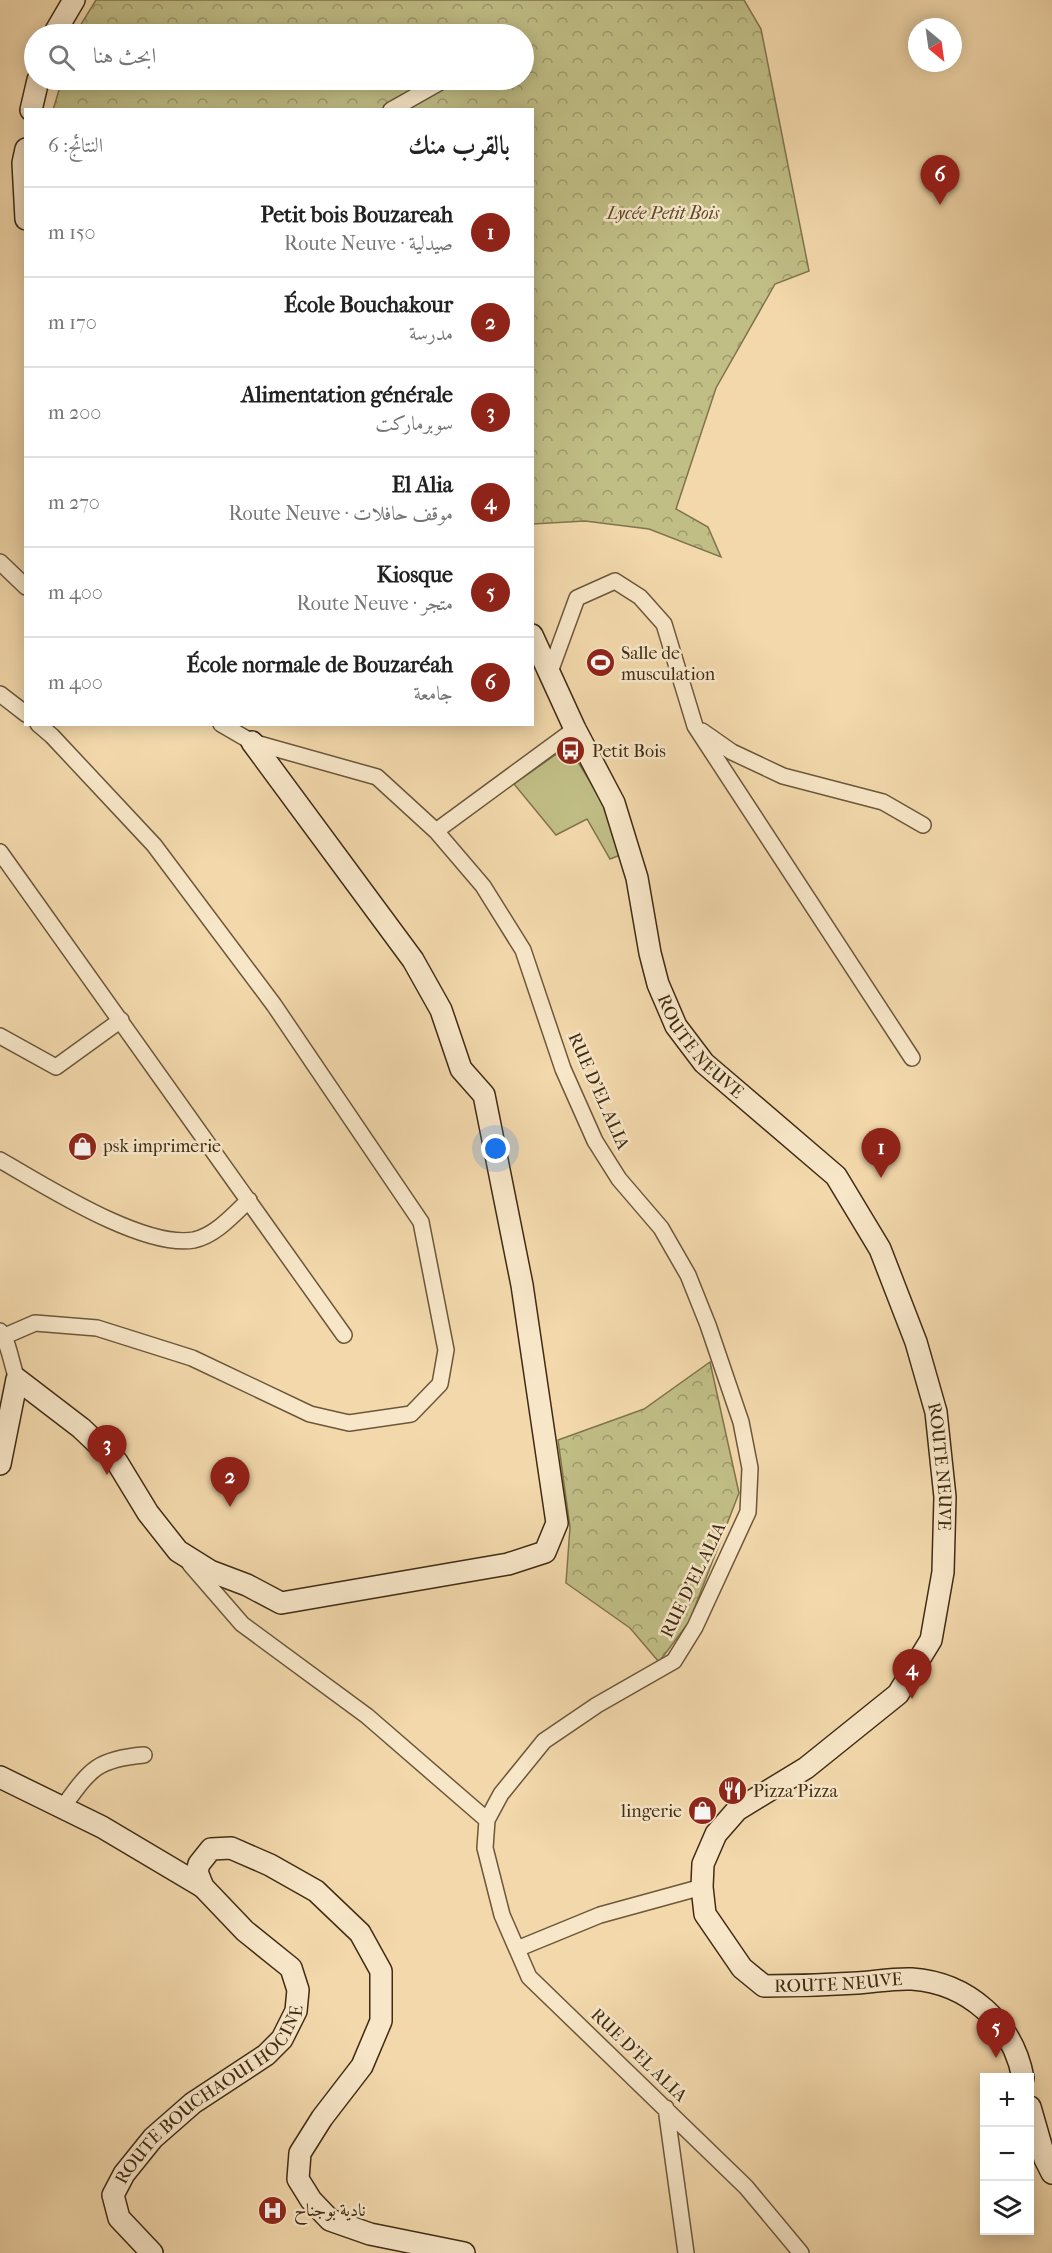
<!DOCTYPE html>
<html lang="ar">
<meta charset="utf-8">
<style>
:root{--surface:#fff;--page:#f2f2f2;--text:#222;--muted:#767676;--line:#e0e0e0;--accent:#8f2418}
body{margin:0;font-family:"IM FELL French Canon",Amiri,serif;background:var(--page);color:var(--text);direction:rtl}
.controls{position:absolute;right:18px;bottom:18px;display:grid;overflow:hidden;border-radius:0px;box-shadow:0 3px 15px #0003}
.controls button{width:54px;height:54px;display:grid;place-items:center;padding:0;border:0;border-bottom:2px solid var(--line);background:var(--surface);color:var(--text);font:30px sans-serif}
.compass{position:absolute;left:908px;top:18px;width:54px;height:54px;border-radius:50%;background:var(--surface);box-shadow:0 3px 15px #0003;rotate:151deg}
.you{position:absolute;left:496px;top:1149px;width:21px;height:21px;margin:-15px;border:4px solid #fff;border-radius:50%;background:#1a73e8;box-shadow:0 0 0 9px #1a73e833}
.badge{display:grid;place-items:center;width:39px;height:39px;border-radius:50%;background:var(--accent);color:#fff;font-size:20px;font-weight:700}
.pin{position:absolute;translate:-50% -50px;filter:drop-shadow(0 2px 3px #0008)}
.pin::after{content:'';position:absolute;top:32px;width:21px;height:18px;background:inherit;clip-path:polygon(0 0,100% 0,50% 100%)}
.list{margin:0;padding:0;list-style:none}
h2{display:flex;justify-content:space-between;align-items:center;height:78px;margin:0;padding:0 24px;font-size:26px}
h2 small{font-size:20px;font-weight:400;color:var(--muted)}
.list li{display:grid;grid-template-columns:39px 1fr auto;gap:18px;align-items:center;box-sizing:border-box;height:90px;padding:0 24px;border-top:2px solid var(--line)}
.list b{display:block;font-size:22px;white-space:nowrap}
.list p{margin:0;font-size:20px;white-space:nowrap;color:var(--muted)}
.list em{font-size:20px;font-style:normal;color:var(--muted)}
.icon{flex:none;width:33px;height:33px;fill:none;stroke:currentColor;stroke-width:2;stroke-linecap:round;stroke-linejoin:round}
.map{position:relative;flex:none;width:1052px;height:2253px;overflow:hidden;direction:ltr}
.search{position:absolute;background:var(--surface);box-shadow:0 3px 15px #0003;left:24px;top:24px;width:510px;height:66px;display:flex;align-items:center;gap:15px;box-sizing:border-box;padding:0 21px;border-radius:33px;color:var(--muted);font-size:22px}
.panel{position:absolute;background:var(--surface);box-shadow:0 3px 15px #0003;left:24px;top:108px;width:510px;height:618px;border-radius:0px;direction:rtl}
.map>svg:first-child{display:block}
.green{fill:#c0bd85;stroke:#80744c;stroke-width:1.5}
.forest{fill:url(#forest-crowns);stroke:#80744c;stroke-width:1.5}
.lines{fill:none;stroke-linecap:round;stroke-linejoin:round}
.street-casing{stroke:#6c573a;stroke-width:18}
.secondary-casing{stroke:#402c14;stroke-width:24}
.street{stroke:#f7e6c8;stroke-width:15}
.secondary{stroke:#f7e6c8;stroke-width:21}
.labels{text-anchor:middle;stroke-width:5;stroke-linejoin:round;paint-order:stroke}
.park-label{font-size:18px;font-style:italic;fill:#5a492b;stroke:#f7e6c8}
.poi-label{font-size:18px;fill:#402c14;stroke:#f7e6c8;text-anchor:start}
.street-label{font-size:18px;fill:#402c14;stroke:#f7e6c8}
</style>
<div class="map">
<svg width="1052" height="2253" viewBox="0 0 1052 2253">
<defs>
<pattern id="forest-crowns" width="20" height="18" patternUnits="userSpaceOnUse" patternTransform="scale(1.5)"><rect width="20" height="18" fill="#c0bd85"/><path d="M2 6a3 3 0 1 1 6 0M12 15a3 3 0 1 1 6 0" fill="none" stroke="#9d9a6c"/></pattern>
</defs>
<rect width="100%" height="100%" fill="#f2d8ab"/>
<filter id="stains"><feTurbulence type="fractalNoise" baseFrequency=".00333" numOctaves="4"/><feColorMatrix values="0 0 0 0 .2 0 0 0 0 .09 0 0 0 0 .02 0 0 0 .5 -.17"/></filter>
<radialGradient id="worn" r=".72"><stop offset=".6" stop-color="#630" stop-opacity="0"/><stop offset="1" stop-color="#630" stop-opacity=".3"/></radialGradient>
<path class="green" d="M571 751 606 807 623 854 610 859 587 819 556 835 514 784 555 755Z"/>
<path class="forest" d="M96 0H744L761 29 809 271 775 284 716 388 676 509 708 527 721 557 649 529 585 521 533 524 532 110H53L62 80H524V34H75Z
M710 1362 739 1493 689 1622 659 1662 630 1628 566 1583 570 1527 558 1440 644 1409Z"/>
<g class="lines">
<defs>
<path id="street" d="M391 110 444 80
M0 562 26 587
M550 672 577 598 615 581 640 597 664 624 695 726 912 1058
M0 694 26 714
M221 724 252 742 377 777 436 831 483 886 523 950 563 1069 595 1141 619 1179 661 1228 688 1275 708 1325 741 1422 750 1468 748 1512 695 1627 674 1661 597 1705 544 1741 501 1794 487 1820 485 1848 502 1915 529 1977 746 2187 801 2253
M702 731 732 752 783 776 883 802 923 825
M436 831 575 729
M0 852 344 1335
M0 1036 56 1067 121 1020
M0 1160C44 1185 143 1249 194 1240 216 1235 233 1215 249 1200
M0 1331C8 1339 12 1366 17 1379
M5 1336 35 1323 97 1328 192 1358 310 1414 349 1423 411 1414 440 1384 446 1350 421 1222 274 1005 154 845 52 736 38 724
M190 1564 242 1624 367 1716 487 1820
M63 1807C90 1770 96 1759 144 1755
M517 1949 600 1915 702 1887
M666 2108 686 2253"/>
<g id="secondary">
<path d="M54 34 74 0"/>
<path d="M31 110 38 80"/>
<path d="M26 149 23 163 26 219"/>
<path id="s1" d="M532 635 575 729 614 803 637 878 650 953 658 984 676 1026 704 1063 836 1176 880 1249 916 1342 936 1412 945 1497 943 1572 931 1640 898 1694 806 1768 737 1810 716 1834 703 1864 702 1887 705 1914 742 1968 764 1986C795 1986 826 1985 857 1983 874 1982 894 1978 912 1979 968 1983 1013 2023 1023 2078"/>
<path d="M0 1464 17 1379 81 1428 117 1462 148 1513 178 1551 210 1571 247 1585 281 1603 508 1564 545 1552 557 1523 522 1285 484 1095 461 1069 441 1010 413 960 252 742"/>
<path d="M0 1777 102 1827 203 1887"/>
<path d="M1030 2107 1045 2159 1052 2173"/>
<path id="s2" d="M152 2253 119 2218 113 2195 124 2174 153 2138 193 2103 266 2055 282 2039 296 2011 298 1990 291 1968 245 1931 203 1887 197 1872 199 1864 211 1849 231 1848 270 1865 316 1891 360 1933 381 1971V2021L362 2066 322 2118 300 2153 298 2179 311 2200 330 2220 370 2234 464 2253"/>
</g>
</defs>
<use href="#street" class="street-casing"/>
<use href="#secondary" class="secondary-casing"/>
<use href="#street" class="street"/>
<use href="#secondary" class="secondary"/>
</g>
<defs>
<symbol id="stadium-disc" viewBox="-11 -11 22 22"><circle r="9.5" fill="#8f2418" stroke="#f7e6c8"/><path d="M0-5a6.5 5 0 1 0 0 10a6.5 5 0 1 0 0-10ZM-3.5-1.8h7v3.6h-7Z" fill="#fff"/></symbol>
<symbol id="bus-disc" viewBox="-11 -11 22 22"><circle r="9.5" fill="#8f2418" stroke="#f7e6c8"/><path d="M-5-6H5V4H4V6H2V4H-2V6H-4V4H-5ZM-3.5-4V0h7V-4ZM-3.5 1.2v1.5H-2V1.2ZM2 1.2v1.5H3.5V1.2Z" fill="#fff"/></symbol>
<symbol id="shop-disc" viewBox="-11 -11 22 22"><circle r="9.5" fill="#8f2418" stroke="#f7e6c8"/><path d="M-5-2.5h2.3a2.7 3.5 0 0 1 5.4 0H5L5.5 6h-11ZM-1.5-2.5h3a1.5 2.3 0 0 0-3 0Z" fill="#fff"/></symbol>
<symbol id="restaurant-disc" viewBox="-11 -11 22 22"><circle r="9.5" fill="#8f2418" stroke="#f7e6c8"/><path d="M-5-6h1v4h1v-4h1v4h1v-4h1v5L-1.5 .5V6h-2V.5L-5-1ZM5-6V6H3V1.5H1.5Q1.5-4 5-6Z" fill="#fff"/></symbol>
<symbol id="hospital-disc" viewBox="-11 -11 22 22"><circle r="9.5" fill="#8f2418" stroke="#f7e6c8"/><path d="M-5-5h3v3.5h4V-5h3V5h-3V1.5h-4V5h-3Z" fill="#fff"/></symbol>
</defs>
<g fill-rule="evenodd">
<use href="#stadium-disc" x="584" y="646" width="33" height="33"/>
<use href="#bus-disc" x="554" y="734" width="33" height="33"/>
<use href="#shop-disc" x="66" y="1130" width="33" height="33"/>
<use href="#restaurant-disc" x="716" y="1774" width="33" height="33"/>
<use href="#shop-disc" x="686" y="1794" width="33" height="33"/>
<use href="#hospital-disc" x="256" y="2194" width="33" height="33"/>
</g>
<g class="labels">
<g class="park-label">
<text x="663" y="219">Lycée Petit Bois</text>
</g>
<g class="poi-label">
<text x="621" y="659">Salle de<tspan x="621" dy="21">musculation</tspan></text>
<text x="592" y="757">Petit Bois</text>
<text x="103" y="1152">psk imprimerie</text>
<text x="753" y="1797">Pizza Pizza</text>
<text x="682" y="1817" text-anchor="end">lingerie</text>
<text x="294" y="2216">نادية بوجناح</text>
</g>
<g class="street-label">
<text dy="6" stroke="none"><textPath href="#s1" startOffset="450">ROUTE NEUVE</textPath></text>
<text transform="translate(599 1091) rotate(66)" y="6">RUE D'EL ALIA</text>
<text dy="6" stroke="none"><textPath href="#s1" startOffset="952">ROUTE NEUVE</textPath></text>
<text transform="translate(693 1580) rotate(-64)" y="6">RUE D'EL ALIA</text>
<text dy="6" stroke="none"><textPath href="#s1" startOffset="1672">ROUTE NEUVE</textPath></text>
<text transform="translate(639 2055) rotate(44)" y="6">RUE D'EL ALIA</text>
<text dy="6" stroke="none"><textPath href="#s2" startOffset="214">ROUTE BOUCHAOUI HOCINE</textPath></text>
</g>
</g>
<rect width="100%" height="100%" filter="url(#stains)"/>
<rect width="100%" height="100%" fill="url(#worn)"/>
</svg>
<div class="controls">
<button>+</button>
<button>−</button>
<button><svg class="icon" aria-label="layers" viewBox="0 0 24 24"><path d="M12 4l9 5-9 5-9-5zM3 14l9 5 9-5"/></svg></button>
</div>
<svg class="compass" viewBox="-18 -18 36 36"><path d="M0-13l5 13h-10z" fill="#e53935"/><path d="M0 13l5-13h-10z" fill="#767676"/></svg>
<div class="you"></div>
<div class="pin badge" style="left:881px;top:1178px">1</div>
<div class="pin badge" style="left:230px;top:1507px">2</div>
<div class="pin badge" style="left:107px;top:1475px">3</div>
<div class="pin badge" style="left:912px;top:1699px">4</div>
<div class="pin badge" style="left:996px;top:2058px">5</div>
<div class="pin badge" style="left:940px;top:205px">6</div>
<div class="search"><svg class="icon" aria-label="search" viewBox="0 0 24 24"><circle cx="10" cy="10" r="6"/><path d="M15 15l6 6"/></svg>ابحث هنا</div>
<section class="panel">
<h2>بالقرب منك<small>النتائج: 6</small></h2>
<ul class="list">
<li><span class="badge">1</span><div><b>Petit bois Bouzareah</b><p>صيدلية · Route Neuve</p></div><em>150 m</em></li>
<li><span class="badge">2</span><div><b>École Bouchakour</b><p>مدرسة</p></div><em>170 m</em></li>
<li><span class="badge">3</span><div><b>Alimentation générale</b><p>سوبرماركت</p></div><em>200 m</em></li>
<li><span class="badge">4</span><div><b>El Alia</b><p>موقف حافلات · Route Neuve</p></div><em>270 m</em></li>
<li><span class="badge">5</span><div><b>Kiosque</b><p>متجر · Route Neuve</p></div><em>400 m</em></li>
<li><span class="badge">6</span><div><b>École normale de Bouzaréah</b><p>جامعة</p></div><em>400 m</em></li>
</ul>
</section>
</div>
